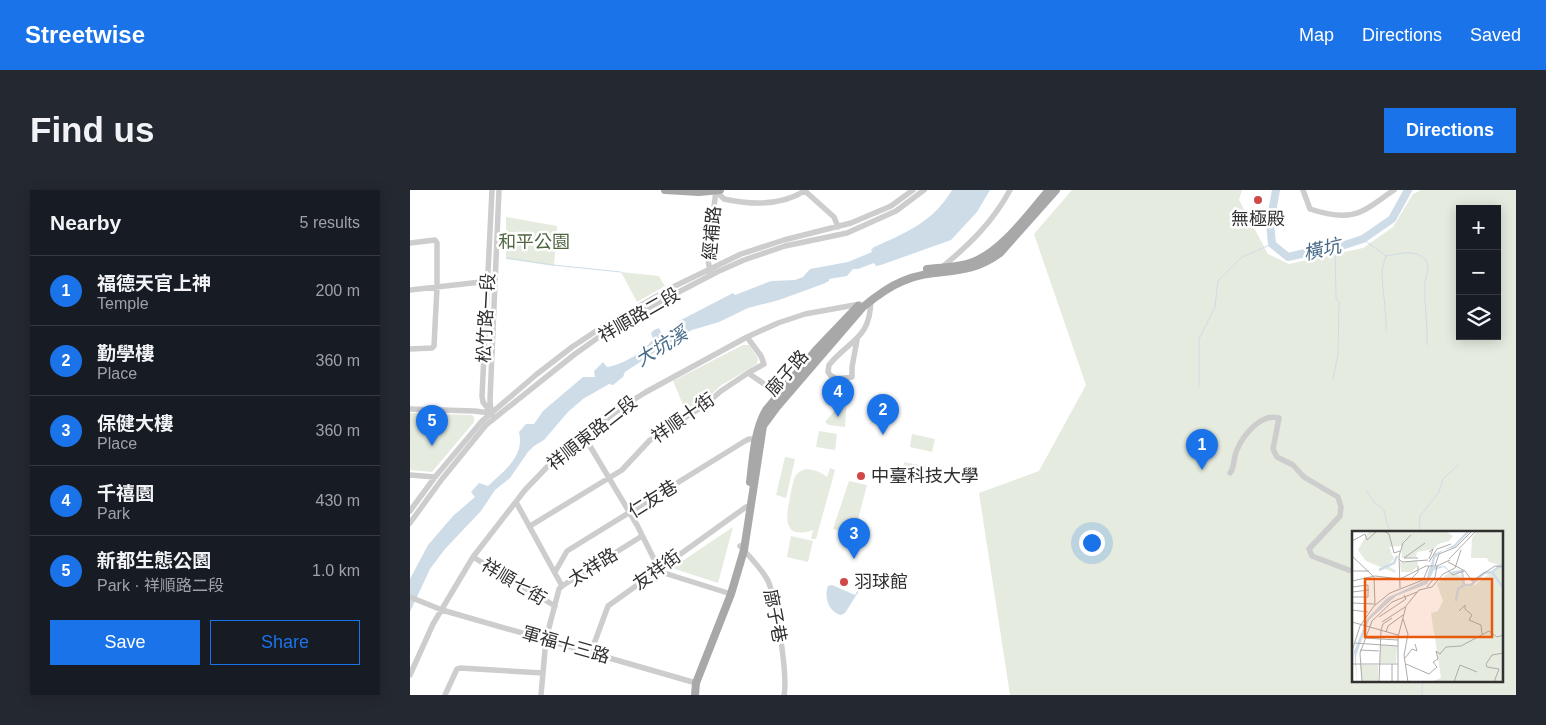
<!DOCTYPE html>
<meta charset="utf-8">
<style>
:root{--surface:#171b24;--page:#242831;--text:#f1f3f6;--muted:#9ea1a6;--line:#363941;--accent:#1a73e8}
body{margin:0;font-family:Arial,"Noto Sans TC",sans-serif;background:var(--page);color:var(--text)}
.controls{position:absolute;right:15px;top:15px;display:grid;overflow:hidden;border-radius:0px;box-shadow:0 2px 12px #0003}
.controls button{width:45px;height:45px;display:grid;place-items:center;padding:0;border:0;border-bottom:1px solid var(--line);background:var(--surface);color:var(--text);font:25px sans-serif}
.you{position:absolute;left:681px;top:352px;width:18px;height:18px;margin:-12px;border:4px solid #fff;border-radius:50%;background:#1a73e8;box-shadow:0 0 0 8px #1a73e833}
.badge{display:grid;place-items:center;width:32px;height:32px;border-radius:50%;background:var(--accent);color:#fff;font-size:16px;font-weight:700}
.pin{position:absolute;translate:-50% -41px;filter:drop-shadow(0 1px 2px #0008)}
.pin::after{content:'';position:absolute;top:26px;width:18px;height:15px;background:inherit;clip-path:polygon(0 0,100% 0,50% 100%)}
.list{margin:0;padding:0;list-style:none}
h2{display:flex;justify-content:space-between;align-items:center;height:65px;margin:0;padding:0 20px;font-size:21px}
h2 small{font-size:16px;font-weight:400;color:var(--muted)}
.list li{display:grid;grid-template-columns:32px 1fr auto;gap:15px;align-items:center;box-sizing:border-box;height:70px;padding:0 20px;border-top:1px solid var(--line)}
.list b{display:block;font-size:19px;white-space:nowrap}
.list p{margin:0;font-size:16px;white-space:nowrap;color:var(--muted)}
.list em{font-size:16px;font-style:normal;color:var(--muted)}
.actions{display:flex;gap:10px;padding:15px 20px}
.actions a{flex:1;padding:11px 0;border:1px solid var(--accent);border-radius:0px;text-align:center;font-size:18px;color:var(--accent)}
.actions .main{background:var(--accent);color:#fff}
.icon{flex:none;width:28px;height:28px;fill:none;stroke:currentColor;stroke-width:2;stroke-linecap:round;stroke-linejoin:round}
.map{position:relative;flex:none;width:1106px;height:505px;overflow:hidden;border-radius:0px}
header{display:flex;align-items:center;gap:30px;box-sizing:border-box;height:70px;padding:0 25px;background:var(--accent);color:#fff}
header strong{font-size:24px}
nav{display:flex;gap:28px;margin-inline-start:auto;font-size:18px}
.intro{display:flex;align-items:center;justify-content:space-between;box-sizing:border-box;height:120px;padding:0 30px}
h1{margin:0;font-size:35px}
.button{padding:12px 22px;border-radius:0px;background:var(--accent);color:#fff;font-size:18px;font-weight:700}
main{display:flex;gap:30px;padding:0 30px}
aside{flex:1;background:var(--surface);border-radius:0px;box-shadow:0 2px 12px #0003}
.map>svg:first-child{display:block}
.green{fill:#e5ebdf;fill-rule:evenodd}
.water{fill:#cedce8}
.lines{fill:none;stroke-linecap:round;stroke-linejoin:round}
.stream{stroke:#cedce8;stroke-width:1}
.river{stroke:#cedce8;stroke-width:8}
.minor{stroke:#cdcdcd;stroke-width:5.5}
.major{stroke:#a8a8a8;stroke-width:8}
.poi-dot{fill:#d04848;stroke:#fff;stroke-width:2}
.labels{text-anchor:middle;stroke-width:5;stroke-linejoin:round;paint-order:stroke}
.poi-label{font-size:18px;fill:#303030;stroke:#fff;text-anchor:start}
.street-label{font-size:18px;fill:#303030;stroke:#fff}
.park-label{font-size:18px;fill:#506642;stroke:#fff}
.water-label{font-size:19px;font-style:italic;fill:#476a88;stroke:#fff}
.inset-river{fill:none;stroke:#cedce8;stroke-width:2.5}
.inset-road{fill:none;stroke:#acacac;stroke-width:1}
.view{fill:#e8590c;fill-opacity:0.15;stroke:#e8590c;stroke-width:2.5}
.inset-edge{fill:none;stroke:#303030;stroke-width:2.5}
</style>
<header>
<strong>Streetwise</strong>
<nav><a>Map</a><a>Directions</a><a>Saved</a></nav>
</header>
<div class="intro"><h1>Find us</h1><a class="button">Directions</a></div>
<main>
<aside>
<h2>Nearby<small>5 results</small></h2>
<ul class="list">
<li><span class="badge">1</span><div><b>福德天官上神</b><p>Temple</p></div><em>200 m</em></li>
<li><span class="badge">2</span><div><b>勤學樓</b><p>Place</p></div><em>360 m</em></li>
<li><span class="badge">3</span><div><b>保健大樓</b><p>Place</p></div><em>360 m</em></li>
<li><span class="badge">4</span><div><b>千禧園</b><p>Park</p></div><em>430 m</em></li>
<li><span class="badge">5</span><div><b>新都生態公園</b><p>Park · 祥順路二段</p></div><em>1.0 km</em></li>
</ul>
<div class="actions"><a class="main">Save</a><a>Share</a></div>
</aside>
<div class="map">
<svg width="1106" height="505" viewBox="0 0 1106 505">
<rect width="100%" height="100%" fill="#fff"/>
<path class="green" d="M662 0H832L829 10 858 64 879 74 953 58 983 37 1003 4 1011 0H1106V505H600L569 303 629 281 676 195 624 44ZM1050 19H1087V146H1050ZM944 342H1092V491H944Z
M96 27 147 36 144 76 96 69Z
M211 82 249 86 255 96 227 112Z
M333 155H339L348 168 347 174 310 196 297 209 276 222 263 191Z
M437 206 435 237 419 235 415 232Z
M0 223 62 225 64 227V232L22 282 0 280Z
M409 241 427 244 425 260 406 257Z
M502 244 525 249 522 262 500 257Z
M375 267 385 269 376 308 366 305Z
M494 272 519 277 517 287 499 284 497 294 490 292Z
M420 278 425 280 406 349H401L403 340C374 350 375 329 380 308 381 302 382 295 384 289 391 273 408 280 417 287Z
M439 291 457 295 444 345 423 339Z
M323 337 308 393 262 378Z
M381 346 403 351 398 372 377 367Z"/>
<path class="water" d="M542 0H580L567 22 541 50 471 75 466 76 464 73 448 79H443L437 86 419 89V91L413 94 369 110 338 118 309 132 282 140 264 151 260 161 250 159 215 182 213 187 203 195 199 194 173 209 158 222 134 250 124 256 118 262 100 288 85 300 71 321 35 359 20 379 0 422V389L18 355 43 326 65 307 61 302 69 293 78 296C94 281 115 266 109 242L116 234H124L133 221 173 187H185L184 181 193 172 197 177C212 175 234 162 243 149L241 143 244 140 249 138 253 146 258 144 269 131 323 103 325 105 361 91 385 90 393 87 400 79 438 72 462 62 461 60 464 57C496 43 524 31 542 0Z
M452 392 454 393 435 423 431 425C418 422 414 406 418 396L422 395 445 405Z"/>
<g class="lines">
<path class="stream" d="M953 49 976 66C975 71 972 76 972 81 972 101 977 120 976 140
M976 66C989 64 1007 58 1016 71 1021 77 1015 87 1015 93 1014 115 1018 134 1017 155
M97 68 143 75 211 82
M923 189 928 165 929 112 926 108 925 58
M789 197V149L805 117 808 91 832 67 862 54
M956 300 963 311 974 320 978 337 983 342
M1009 342 1010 326 1029 302 1033 289 1049 274
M1012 505V496L1014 491"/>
<path class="river" d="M866 0 860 33 862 54 878 67 904 61 925 58 953 49 982 29 998 0"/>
<path class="minor" d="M82 0 72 206 73 212 82 224
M893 0 900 19C915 24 936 28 950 22 962 17 973 7 984 0
M306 1 314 9C341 15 372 16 396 0
M395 1 424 27 428 37
M0 53 25 50 27 53V97L24 156 22 158 0 159
M531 78C559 55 583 32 600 0
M300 82 298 70 306 0
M0 100 80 91
M447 150 442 177V187C433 188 424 192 418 182L419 175C440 149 460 150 461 110
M338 183 369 204
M0 219 64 221 81 223
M81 221 80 210 89 0
M174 246 227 335 249 379 254 383 321 404
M820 283C825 277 823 268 827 260 833 245 851 223 869 228L863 259 867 267 883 275 894 287 928 307 931 317 930 326 899 359 902 366 944 382
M0 285 25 287
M106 312 152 396
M0 321 25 287 72 231 127 184 162 157 189 139 265 96 331 64 374 50 441 33 481 16 503 0
M0 333 32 289 76 235 165 164 189 147 219 128 307 82 334 70 375 56 437 43 486 21 514 0
M120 336 212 280 240 250 295 215 311 201 338 183 354 174 351 166 337 147
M330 356C339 366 350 377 357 389 366 405 378 488 374 505
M63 367 145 416
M145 382 157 361 335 251 339 249H349
M0 407 32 420 286 493
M181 462 198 416 336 317
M0 485 23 434 63 367 115 300 139 275 154 262 212 217 236 202 337 147 368 133 395 124 450 114
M35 505 47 479 50 478 133 483
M131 505 136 449 149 399 152 396 232 346"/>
<path class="major" d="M255 0 289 2 310 0
M517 79C532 77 549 78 563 72 593 60 618 24 639 0
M340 292C343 268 344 241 356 220L406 160 448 116
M285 505 286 493 321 404 334 360 353 236 367 217 453 117C465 107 478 97 493 91 528 76 555 89 590 63L646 0"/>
</g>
<g class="poi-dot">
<circle cx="848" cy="10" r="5"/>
<circle cx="451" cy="286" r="5"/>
<circle cx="434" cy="392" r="5"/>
</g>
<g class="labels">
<g class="poi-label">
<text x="848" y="35" text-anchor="middle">無極殿</text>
<text x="461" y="292">中臺科技大學</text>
<text x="444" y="398">羽球館</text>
</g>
<g class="street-label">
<text transform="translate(302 43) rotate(-85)" y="6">經補路</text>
<text transform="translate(229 125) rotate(-30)" y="6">祥順路二段</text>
<text transform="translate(76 128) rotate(-87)" y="6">松竹路一段</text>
<text transform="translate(377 183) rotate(-49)" y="6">廍子路</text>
<text transform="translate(273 228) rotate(-35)" y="6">祥順十街</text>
<text transform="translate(182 243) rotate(-38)" y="6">祥順東路二段</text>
<text transform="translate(243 309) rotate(-32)" y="6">仁友巷</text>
<text transform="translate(183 377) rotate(-32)" y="6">太祥路</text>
<text transform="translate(247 380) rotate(-36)" y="6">友祥街</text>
<text transform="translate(104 392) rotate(31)" y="6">祥順七街</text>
<text transform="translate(365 426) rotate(79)" y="6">廍子巷</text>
<text transform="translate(156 455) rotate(16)" y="6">軍福十三路</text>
</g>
<g class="park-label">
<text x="124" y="58">和平公園</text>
</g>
<g class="water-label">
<text transform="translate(912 59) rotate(-13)" y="7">橫坑</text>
<text transform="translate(251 156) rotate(-32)" y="7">大坑溪</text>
</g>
</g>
<g transform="translate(942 341)">
<rect width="151" height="151" fill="#fff"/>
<path d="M17 0H93L101 5 97 10 86 13 82 18 65 21 64 26 50 27 49 15 37 16 42 28 35 34 44 40 43 42 14 30 6 19ZM125 0H151V151H79L89 147 79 82 86 80 91 70 85 53 96 42 108 44 114 56 123 54 144 37 145 33 137 31 135 27H119L120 7ZM65 29 66 35 59 41H49L48 32ZM28 114 45 115 44 132H28ZM8 134H26V151L10 150Z" fill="#e5ebdf"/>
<path d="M115 0H118L103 16 91 19 83 27 81 36 93 35 99 42 92 36 82 39 75 53 44 65 17 89 4 125 5 151 2 120 15 88 35 67 74 49 82 23 102 14Z" fill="#cedce8"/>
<path class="inset-river" d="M27 39 42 32 45 25M140 41 152 58M99 42 110 40 112 54H119L132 42 140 41 152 32M104 70 106 58 112 54"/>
<path class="inset-road" d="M32 0 37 3 42 22 48 20M0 10 13 3 15 9 25 0M77 21 81 18 77 28M0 25 22 46 23 74M66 27H52L73 12M47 28 50 31 76 29M97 28 124 0M77 31 85 18 99 13M96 31 113 40 120 50 143 35 152 36M83 35 87 23 104 16 119 1M0 40H17M96 40 101 44 112 40M49 48H59L66 41V35M0 50 23 45 48 48 74 35H85L98 29M0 56 16 54V66H0M75 56 83 46 85 35M48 57 47 25 51 12 59 4M0 61 17 59M0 72 22 73M0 79 16 81M107 80 113 74V78L120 84 117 89 129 94 130 103M27 86 54 68 52 64M51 88 56 103 52 124 56 151M0 91 46 104M30 91 53 76M34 101 36 95 51 84M12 107 46 109M2 112 46 115M8 119 27 120M0 120 8 95 22 75 38 62 71 49 77 35M53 127 60 118 65 120 63 113M0 133H46M40 133V151M54 133 77 143 85 136 81 131 86 128 84 120 88 123 94 116 109 115 137 100 145 106 152 104M10 151 8 122 20 90 40 71 65 61M27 151 29 99 31 93 40 87M46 151V106L54 75 67 59 80 56 91 43 103 37 109 19M102 151 108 134 125 141M142 151 147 138 135 136 134 133 140 124 152 122"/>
<path class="view" d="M13 48H140V106H13Z"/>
<rect width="151" height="151" class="inset-edge"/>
</g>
</svg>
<div class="controls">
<button>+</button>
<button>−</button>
<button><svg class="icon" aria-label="layers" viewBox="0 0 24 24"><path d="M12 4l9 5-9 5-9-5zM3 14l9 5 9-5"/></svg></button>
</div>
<div class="you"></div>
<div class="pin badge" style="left:792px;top:280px">1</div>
<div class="pin badge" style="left:473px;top:245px">2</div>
<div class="pin badge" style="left:444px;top:369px">3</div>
<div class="pin badge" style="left:428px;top:227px">4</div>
<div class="pin badge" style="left:22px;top:256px">5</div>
</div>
</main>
